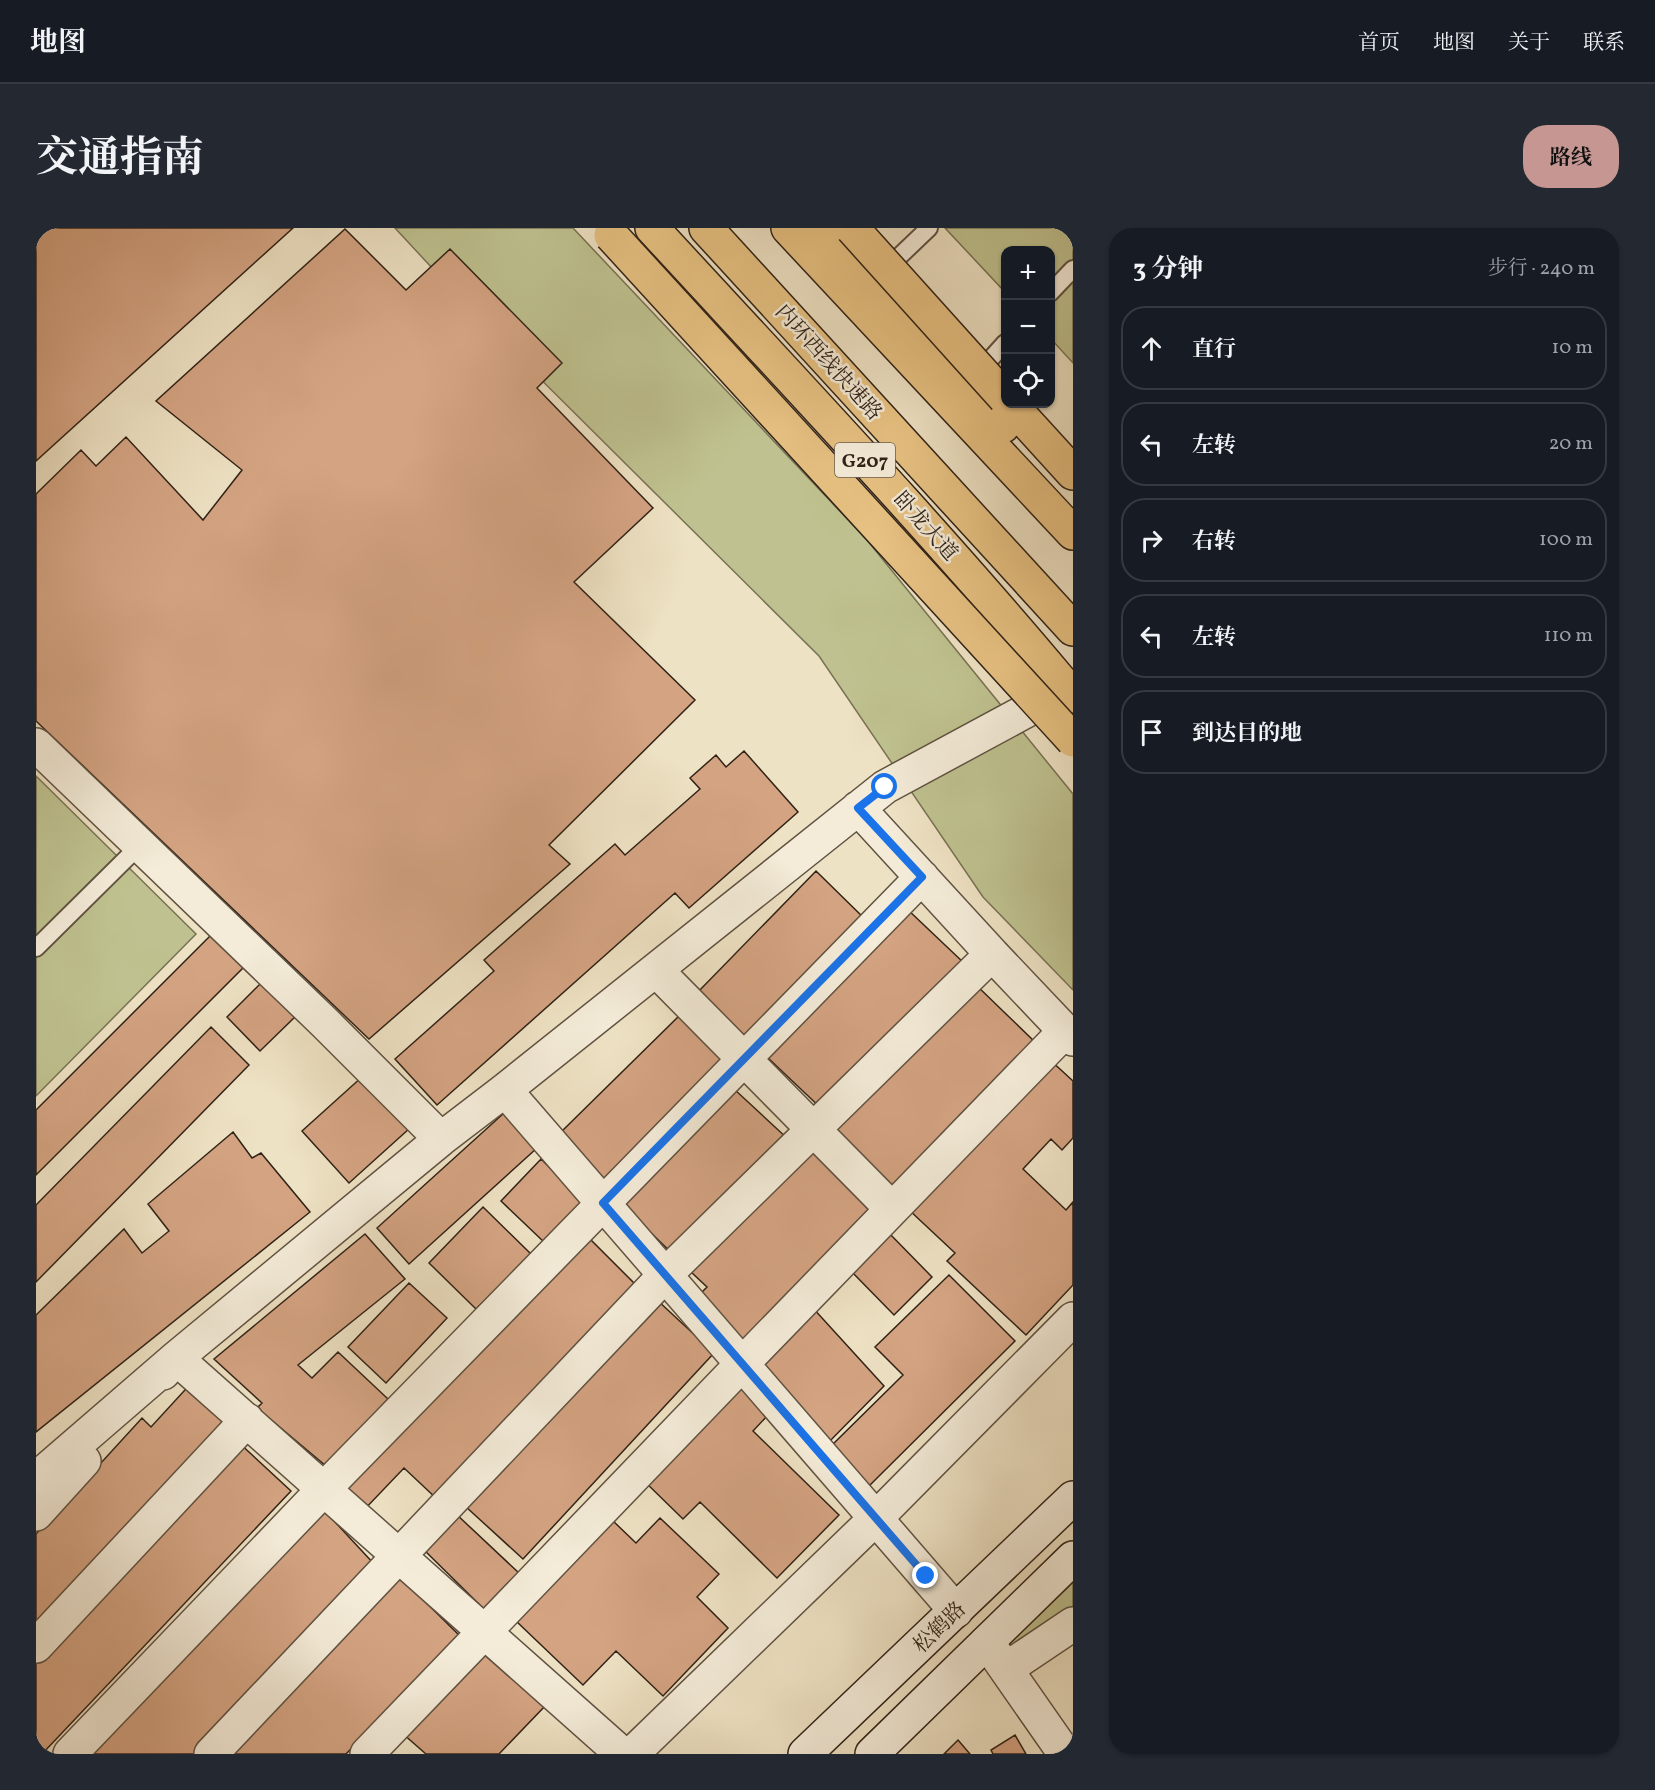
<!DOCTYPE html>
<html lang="zh">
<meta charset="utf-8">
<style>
:root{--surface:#171b24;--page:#242831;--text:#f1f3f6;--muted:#9ea1a6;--line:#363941;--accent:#c59692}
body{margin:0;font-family:Vollkorn,"Noto Serif SC",serif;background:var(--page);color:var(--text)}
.controls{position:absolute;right:18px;top:18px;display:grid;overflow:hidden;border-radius:12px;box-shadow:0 2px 4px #0004}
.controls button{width:54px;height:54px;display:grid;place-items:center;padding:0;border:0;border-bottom:2px solid var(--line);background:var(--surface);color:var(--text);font:30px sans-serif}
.stop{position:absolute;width:18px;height:18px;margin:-14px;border:4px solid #1a73e8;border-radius:50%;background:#fff}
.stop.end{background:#1a73e8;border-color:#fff;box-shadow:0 2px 6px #0008}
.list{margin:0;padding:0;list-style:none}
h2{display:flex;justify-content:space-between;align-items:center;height:78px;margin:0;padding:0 24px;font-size:26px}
h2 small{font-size:20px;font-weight:400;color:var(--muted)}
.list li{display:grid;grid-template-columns:39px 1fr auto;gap:18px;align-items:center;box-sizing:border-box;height:84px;margin:0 12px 12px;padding:0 12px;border:2px solid var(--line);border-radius:24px}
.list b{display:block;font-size:22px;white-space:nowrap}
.list em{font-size:20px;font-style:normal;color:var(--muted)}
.icon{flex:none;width:33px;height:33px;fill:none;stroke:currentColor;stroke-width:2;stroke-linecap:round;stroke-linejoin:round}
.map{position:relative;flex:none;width:1037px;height:1526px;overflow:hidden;border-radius:24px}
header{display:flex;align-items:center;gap:36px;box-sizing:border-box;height:84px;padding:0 30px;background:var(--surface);border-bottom:2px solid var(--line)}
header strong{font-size:28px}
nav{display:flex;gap:33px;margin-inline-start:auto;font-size:21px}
.intro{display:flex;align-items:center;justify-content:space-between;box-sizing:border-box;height:144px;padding:0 36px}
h1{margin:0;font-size:42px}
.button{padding:15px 27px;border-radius:24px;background:var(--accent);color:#111;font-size:21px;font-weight:700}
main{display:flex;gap:36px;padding:0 36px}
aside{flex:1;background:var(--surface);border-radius:24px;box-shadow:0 2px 4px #0004}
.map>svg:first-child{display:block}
.green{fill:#bfc290;stroke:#787254;stroke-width:1.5}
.building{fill:#d4a382;stroke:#302217;stroke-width:1.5}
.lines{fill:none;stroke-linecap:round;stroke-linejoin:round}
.service-casing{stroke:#605242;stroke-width:20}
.minor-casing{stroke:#605242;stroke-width:36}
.secondary-casing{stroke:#302217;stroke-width:36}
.trunk-casing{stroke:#302217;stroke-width:36}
.service{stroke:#f4ecd9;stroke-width:16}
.minor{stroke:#f4ecd9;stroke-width:33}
.secondary{stroke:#f4ecd9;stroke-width:33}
.trunk{stroke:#e7c182;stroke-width:33}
.trunk-bridge-casing{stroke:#302217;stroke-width:36;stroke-linecap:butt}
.trunk-bridge{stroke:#e7c182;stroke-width:33}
.route{stroke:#1a73e8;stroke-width:8}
.labels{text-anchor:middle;stroke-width:5;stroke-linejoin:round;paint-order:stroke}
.shield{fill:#f4ecd9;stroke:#6b5f51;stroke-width:1.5}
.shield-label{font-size:20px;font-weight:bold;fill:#302217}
.street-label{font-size:21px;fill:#302217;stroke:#f4ecd9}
</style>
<header>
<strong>地图</strong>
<nav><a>首页</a><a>地图</a><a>关于</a><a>联系</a></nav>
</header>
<div class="intro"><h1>交通指南</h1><a class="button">路线</a></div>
<main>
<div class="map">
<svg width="1037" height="1526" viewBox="0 0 1037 1526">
<rect width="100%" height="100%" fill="#eee2c4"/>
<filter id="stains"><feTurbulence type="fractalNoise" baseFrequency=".00333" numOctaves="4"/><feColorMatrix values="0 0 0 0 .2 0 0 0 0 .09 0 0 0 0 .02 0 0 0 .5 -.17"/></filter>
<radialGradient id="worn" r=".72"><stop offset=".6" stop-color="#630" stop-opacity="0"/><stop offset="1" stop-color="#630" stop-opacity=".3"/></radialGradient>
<path class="green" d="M359 0H537L831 312 1037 566V762L947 669 783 428 436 83Z
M909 0H1037V135L1015 111 1014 22H969V64Z
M0 548 160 706 0 868Z
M1037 1330V1396L970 1441 951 1414Z"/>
<path class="building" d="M0 0H257L0 233Z
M309 1 370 62 414 21 526 135 501 160 617 280 538 354 659 472 513 617 534 636 333 811 0 493V266L45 222 60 238 90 209 167 292 206 242 120 173Z
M708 523 762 584 653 680 639 665 401 877 359 831 458 743 448 732 579 616 589 627 664 561 654 550 680 527 690 539Z
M780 643 833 695 713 818 660 766Z
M870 680 929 736 789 884 730 828Z
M179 703 211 736 0 947V882Z
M228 752 262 786 224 823 191 789Z
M938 755 1000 815 858 961 796 902Z
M644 787 693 837 572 957 522 907Z
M175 799 213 837 0 1054V977Z
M1013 831 1037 853V910L1026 922 1015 911 987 941 1030 982 1037 974V1057L990 1107 911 1033 919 1025 872 981Z
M327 848 374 900 313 955 266 903Z
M698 861 753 912 641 1030 587 978Z
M468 885 501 920 373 1036 341 1000Z
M197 904 216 930 225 925 274 984 0 1204V1087L88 1001 106 1025 133 1003 112 976Z
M781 921 839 982 711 1116 663 1067 671 1059 654 1043Z
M505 931 548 973 509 1015 465 973Z
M447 979 495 1026 440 1081 393 1035Z
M851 1003 896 1049 858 1087 813 1041Z
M547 1004 599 1056 402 1272 368 1240 326 1284 300 1259Z
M329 1006 369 1051 262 1137 276 1150 302 1124 352 1171 290 1238 221 1180 226 1175 178 1131Z
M913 1047 979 1113 830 1261 791 1222 867 1147 839 1119Z
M373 1055 411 1090 350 1155 312 1119Z
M620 1071 678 1125 487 1331 429 1278Z
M776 1079 848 1158 791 1216 721 1139Z
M159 1151 200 1188 0 1408V1306L106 1190 115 1199Z
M697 1152 732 1187 717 1203 803 1287 741 1350 664 1274 647 1291 603 1248Z
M201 1213 255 1263 6 1526H0V1433Z
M287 1281 339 1337 161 1526H53Z
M419 1285 484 1346 450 1383 386 1320Z
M624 1290 683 1346 661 1369 692 1400 627 1468 580 1423 547 1457 480 1393 576 1292 600 1315Z
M361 1346 424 1408 310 1526H191Z
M445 1418 510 1477 463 1526H390L366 1505Z
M979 1507 990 1526H957L955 1522Z
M922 1512 934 1526H908Z"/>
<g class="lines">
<defs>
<path id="service" d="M848 43 893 0
M1014 65 1037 41
M942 145 969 115
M0 720 104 617"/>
<path id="minor" d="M0 517 290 796 405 911
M822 580 956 726
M620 742 856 981
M469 862 920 1383
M127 1145 140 1130 586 1526
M0 1251 140 1130 405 911 469 862 849 559 1010 472
M0 1286 48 1233
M951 1414 1029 1526
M0 1418 211 1192
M970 1441 1037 1396
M34 1526 288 1261 886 649
M175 1526 629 1047 956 726 1029 803
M331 1526 706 1136 1029 803 1037 811
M596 1526 840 1290 1037 1091"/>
<path id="secondary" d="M769 1526 1037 1270
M836 1526 1037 1330"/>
<path id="trunk" d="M616 0C758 154 903 307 1037 468
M670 0 1037 401
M752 0 1037 305
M789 0 967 198
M974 176 1037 245"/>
</defs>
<use href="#service" class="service-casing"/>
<use href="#minor" class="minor-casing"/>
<use href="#secondary" class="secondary-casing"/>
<use href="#trunk" class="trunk-casing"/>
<use href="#service" class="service"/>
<use href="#minor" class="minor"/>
<use href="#secondary" class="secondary"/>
<use href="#trunk" class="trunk"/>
<defs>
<path id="trunk-bridge" d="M816 0 969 170
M575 7 1037 512"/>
</defs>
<use href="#trunk-bridge" class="trunk-bridge-casing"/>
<use href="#trunk-bridge" class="trunk-bridge"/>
</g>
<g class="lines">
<path class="route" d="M849 559 822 580 886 649 567 975 890 1348"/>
</g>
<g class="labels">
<rect class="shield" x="799" y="215" width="60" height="34" rx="4.5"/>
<g class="shield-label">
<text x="829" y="239">G207</text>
</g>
<g class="street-label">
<text transform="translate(793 134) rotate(48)" y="7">内环西线快速路</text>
<text transform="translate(890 298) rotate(48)" y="7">卧龙大道</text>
<text transform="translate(903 1399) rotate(-44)" y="7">松鹤路</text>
</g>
</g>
<rect width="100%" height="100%" filter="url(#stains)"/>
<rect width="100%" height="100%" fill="url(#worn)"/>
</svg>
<div class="controls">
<button>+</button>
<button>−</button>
<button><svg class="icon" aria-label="locate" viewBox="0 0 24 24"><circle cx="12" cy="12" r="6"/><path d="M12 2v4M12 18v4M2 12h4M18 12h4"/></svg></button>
</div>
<div class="stop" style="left:849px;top:559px"></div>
<div class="stop end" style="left:890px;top:1348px"></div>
</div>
<aside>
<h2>3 分钟<small>步行 · 240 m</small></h2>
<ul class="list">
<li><svg class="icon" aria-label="ahead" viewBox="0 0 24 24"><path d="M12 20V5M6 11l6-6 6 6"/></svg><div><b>直行</b></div><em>10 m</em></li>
<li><svg class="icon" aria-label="left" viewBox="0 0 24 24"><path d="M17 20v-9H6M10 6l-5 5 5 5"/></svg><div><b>左转</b></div><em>20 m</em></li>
<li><svg class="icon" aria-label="right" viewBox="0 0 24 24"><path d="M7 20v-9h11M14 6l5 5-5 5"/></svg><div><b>右转</b></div><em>100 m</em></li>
<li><svg class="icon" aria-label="left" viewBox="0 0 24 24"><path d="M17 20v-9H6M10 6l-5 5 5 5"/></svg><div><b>左转</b></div><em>110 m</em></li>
<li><svg class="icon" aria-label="arrive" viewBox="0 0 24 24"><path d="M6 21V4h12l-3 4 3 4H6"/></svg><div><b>到达目的地</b></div></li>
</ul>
</aside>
</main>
